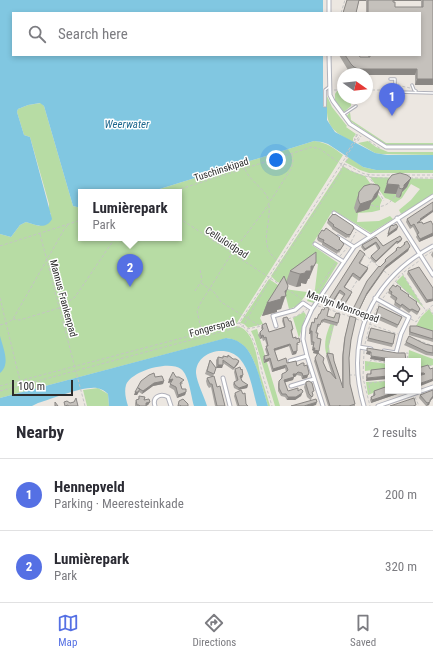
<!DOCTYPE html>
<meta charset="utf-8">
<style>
:root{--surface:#fff;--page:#f2f2f3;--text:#2b2b33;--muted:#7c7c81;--line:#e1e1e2;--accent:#5570e4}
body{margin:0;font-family:"Roboto Condensed",sans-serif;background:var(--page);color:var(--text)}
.controls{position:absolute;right:12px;bottom:12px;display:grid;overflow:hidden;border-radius:0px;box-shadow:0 2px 6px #0003}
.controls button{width:36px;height:36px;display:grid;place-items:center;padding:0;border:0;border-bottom:1px solid var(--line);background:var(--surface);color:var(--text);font:20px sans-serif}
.compass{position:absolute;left:337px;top:68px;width:36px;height:36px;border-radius:50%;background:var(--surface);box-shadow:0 2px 6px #0003;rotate:104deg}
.scale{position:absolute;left:12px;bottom:10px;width:61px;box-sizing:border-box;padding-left:4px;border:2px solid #2c2c2c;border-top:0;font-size:11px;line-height:14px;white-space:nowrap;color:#2c2c2c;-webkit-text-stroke:3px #fff;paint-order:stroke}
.you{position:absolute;left:276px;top:160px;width:14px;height:14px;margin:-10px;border:3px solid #fff;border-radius:50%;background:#1a73e8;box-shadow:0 0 0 6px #1a73e833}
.badge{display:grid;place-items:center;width:26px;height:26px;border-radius:50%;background:var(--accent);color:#fff;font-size:13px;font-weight:700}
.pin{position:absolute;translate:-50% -33px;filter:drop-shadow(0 1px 2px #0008)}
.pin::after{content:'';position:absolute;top:21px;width:14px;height:12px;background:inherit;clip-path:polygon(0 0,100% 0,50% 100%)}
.popup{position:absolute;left:78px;top:189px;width:104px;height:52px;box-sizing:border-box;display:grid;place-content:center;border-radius:0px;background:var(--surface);filter:drop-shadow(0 1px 3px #0005);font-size:13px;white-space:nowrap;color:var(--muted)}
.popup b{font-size:15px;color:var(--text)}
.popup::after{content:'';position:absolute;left:50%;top:100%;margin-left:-8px;border:8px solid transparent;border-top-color:var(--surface)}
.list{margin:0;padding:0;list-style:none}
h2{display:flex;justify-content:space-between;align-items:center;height:52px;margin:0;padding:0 16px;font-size:17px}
h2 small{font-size:13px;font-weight:400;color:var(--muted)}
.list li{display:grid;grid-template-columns:26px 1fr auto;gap:12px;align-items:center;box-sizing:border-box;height:72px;padding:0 16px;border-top:1px solid var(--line)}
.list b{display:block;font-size:15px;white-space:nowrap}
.list p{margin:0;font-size:13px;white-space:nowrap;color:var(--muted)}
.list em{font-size:13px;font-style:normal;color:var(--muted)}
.icon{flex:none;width:22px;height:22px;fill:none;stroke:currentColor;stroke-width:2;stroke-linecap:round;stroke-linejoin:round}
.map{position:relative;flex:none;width:433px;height:406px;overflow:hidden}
.search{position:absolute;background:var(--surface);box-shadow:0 2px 6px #0003;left:12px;right:12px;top:12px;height:44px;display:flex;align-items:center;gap:10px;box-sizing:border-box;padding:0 14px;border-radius:0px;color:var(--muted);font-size:15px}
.sheet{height:196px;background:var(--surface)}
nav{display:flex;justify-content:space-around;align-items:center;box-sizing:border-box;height:56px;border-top:1px solid var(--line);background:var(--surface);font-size:11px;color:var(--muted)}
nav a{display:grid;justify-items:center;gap:2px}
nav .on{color:var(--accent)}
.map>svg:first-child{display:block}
.green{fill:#b7dca4}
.water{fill:#81c7e1}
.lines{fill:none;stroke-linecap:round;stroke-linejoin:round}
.service-casing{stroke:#b1b2bb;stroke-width:3.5}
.minor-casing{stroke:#b1b2bb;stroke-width:5}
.path{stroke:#c4c4c4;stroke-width:1;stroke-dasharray:3 2;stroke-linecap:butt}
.service{stroke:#fff;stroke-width:1.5}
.minor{stroke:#fff;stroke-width:3}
.wall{fill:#a9a6a2;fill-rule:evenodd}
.shaded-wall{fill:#8a8784}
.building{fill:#c5c1bc;stroke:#8a8784}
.labels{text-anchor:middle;stroke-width:3;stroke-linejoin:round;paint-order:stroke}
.street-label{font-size:10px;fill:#2c2c2c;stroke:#fff}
.water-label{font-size:11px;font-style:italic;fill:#1e688e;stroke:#fff}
</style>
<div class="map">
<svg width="433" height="406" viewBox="0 0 433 406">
<rect width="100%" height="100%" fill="#ece7e1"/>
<path class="green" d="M337 91H343V98H351V106L344 112 335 101V94Z
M327 96 332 107 347 126 346 127 356 134 353 138V142C336 133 326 128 327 107H323L326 106Z
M41 103 44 106 73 206 81 208V238H179V192H150L314 141C326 142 334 148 343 155L235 326C254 327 257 358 260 373 263 384 267 395 270 406H268C265 396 262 386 259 376 253 357 248 342 227 338L0 398V234L11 237 20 225 26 222 39 226 51 214 49 211V204L30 137 24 135 17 112 18 109 28 105Z
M350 112 351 120 386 143H433V145L388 146 350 121 346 117Z
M368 141 376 147 388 152H433V155L381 154 375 153 358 143Z
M349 157 363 167 376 170H433V173H369L360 170 345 162Z
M343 166 351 171 365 176 382 200 380 205V210L372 212 358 213 357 222 379 221 390 216 393 219 371 233 333 210 312 245 338 263 314 303 307 301 308 299 311 300 315 289 318 264 311 262 284 284 277 282 271 276Z
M370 177 433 179V195L401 214 399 210 411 200 420 189 411 184 402 198 395 203 388 199 385 198Z
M403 275 424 308 396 282Z
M269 279 278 285V288L260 318 263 324 248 328 244 324 240 323Z
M284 289 307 292C303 300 298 307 289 309Z
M429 309 433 315V331L416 326 421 317Z
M304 312 306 315 299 338 293 318Z
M334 316 336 317 329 346 330 356H327C322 342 328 329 334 316Z
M257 329 280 406H275L254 337 251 331Z
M409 350 433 359V365L418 370V361H408Z
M365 361 388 364V368L365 371Z
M388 381V387L368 395 366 382Z
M98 388 108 394 109 406H87L83 390Z"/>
<path class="water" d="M0 0H323V13H13V55H323V107H327V120L335 132 375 153 387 155H433V170H376L363 167 328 144 322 142 314 141 150 192H81V208L73 206 44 106 40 103 28 105 18 109 17 112 24 135 30 137 52 219C46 230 36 225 26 222L20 225 11 237 0 234Z
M0 336C3 348 11 364 0 373Z
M226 338C247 340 253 357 259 375 262 386 265 396 268 406H257C253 392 250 370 240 359 227 344 196 351 196 373 197 383 204 396 207 406H194C191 396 189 375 181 369 169 360 131 371 126 385 124 392 126 399 128 406H109L108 394C105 391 102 389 97 388 83 386 52 399 38 403L32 406H0V398Z"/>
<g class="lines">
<defs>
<path id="service" d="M390 79H395V86L398 92 433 93
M412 85 414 90 416 91
M325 106V90L329 87
M344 114 356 106"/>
<path id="minor" d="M329 13V0
M329 55 330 95 333 101 350 124 386 147H433
M334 213 370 236
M397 218 433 275
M338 237 354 247
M315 244 344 262
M375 298 409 317 401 334 396 353 384 351
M276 326 273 316 295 310 303 303 312 309
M359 347 371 349
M290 361 307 356
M223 378 230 406
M291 386 314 379
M155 406C152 397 160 393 168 397L171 406
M323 406 307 356 303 339 304 327 312 309 354 247 433 196
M364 406C344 338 372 279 433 246
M378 406 433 387"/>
</defs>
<use href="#service" class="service-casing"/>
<use href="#minor" class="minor-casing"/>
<path class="path" d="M341 13 345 0
M398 84 401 86 410 88
M334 90H343
M367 90H393
M357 134 354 139 358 141 361 136
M369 141 381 149
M342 166C361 177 369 178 390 178
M343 166 348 158 345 156 358 134
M245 169C250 182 265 188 269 201
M368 175 374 184
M407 175H433
M410 178H433
M171 192 312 147 320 149 341 164C349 164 355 170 362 173 371 176 382 175 392 175
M379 192 384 201
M269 205C271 229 256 247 281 263
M371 205C381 209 389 205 395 196
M179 218 279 284
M40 234 85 406
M213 241 217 237
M351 242 356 232
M0 246 81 220
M364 254 378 266
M340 256 347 248
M425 256 433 251
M367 267 372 260
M384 271 389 275
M404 272 419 261
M402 273 426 311
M396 282 422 305
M201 283 214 292 221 302 260 326
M287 289 302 299
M195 291 202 280 200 269
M350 292 358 279
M0 298 21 385
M383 298 401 274
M313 300 317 291 336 262
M433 305 429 308 433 314
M318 306 325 308
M328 309 351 317
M338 315 341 307
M13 319 20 320 59 308 75 297 115 238
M288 319 297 316 307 309
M356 319 362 321
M411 319 416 322 421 315 429 308
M239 323C257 336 258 357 263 376 266 386 269 396 272 406
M369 324 398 334
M0 325 7 323 13 319 65 228 69 224
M247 329 262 326
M202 333 197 311 200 304 232 253 264 211 291 169 293 161 292 154
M418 340 433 346
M365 344 370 324 379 304
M364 351 363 378 370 406
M329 353 328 347 333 325
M401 353H408L407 361
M367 366 371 360 388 363
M428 366 433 365
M349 375H356
M0 386 239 323 360 135
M0 391 243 326 271 278 338 177 341 172V165
M370 393 369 383 388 381
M415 397 419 406"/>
<use href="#service" class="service"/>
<use href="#minor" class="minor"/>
</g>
<path class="wall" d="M347 0H433V85H415V75H367V74H354L352 73 348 70 339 55H359L360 57H368V55H420V13H366V1H359L356 13H343ZM393 1H421V7H395Z
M411 178 407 187 402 192 401 196 399 198 396 197V194L384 193 388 180Z
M380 188 377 197 371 203 369 209 356 213 354 208 356 201 359 192Z
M407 219 421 220 420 222 423 224 433 225V236L419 242 416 237 417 235 413 227 410 229 406 222Z
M328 220 354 228 349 238 348 237 346 238 332 229V228L327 223Z
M318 236 340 238V240L344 244 339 253 338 252 337 254 322 245V243L318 241 317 239Z
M376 237 383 246 402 239 401 241 397 244 396 243 375 263 370 258 371 256 378 250 375 244 364 251 361 247 362 245Z
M404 243 410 246 408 251 385 269 378 279 366 296 357 315 351 314 352 311 380 267 384 263 385 260 395 252 396 249 400 248 403 246Z
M433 251V258L431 255Z
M316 252 309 279H308L306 284 301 283V286L296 287 287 284 286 295 281 309 277 310V312L262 316 267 303 286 282 290 271Z
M364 257 360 264 368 268 367 271 359 281 352 276 345 287 351 295 343 308 338 306 339 303 344 296 339 293 334 301V304L330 307 326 304 327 302Z
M408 271 433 288 426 303 407 274Z
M396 287 401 288 400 289 409 295 408 296 416 304 419 312 417 315 411 311 409 313 401 307 400 309 394 305 395 301 390 297 391 295 388 293 389 290Z
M379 306 402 317 397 328 374 318Z
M327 316 338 323 337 326 323 322V323L321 322 319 327H318L316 333 319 351V353L327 371 332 375 326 356 327 353 334 361 342 385V358L344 340 350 316 351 340 349 358 350 384 355 404V406H328L314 361 317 354 313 353 314 351 312 350 313 345H311L310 334H309V329L312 322 313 323 317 319Z
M283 318 293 329 292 332 293 338 299 345H297V351L296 354 292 355 289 346 275 351 278 361 297 366H304L309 373 307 378 302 379 301 376 297 375 295 377H294L293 380 285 382 288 391H303L301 396 295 400H287L285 397 281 396 278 391V384L279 381 281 379 282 374 286 372 285 368 272 372 269 361 264 363 263 359 264 356 267 355 265 349 267 346 265 340 263 341 262 338 260 339 258 335 260 332 262 330 261 328 262 325 269 332 284 327 282 321Z
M410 326 433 331V342L430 341 409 335V329Z
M371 328 393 344 392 347 367 341Z
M406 342 425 344 433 346V356L426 355 404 345Z
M228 355 233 359 239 361 238 364 233 370 223 363 222 368H216V360L218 357 223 358V356L227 357Z
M210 360 216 368 213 376 225 406H215L211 387 209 388 207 385 206 381 207 378 212 377 205 374Z
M388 368 366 381V377L367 374H370L371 370Z
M235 369 243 375 242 378H241L242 381 248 385 247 388 238 390 234 388 233 384 234 382 236 381 234 372Z
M155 377 164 381 163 384 153 386 142 394 139 392 137 395H134Z
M176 377 183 383 181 385 182 389 186 392 185 395 177 398 174 390 169 387 171 382 168 383 169 380Z
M306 382 313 394 311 400 316 405 307 397 304 387Z
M433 390V398L430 401 429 405 426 406 419 398 420 395Z
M374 391H406L371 403 370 400 371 397 373 396V394Z
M235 393 248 406H237L234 396Z
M139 396 144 400 150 402 148 405 146 406H135V403L136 400H138Z"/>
<path class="shaded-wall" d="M359 0H366V1H358Z
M392 0H421V1H391Z
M358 69H417L415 75H367V74H357Z
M417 79H433V85H415Z
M411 178 407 187 402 192 401 196 399 198 404 185Z
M387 184 399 185 396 194 384 193Z
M380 188 377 197 371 203 375 194Z
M372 200 369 209 356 213 360 204Z
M433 210V212L419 222 420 219Z
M398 227 397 230 387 237 388 234Z
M433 233V236L419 242 420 239Z
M402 239 401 241 397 244 398 242Z
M397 241 396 243 375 263 376 261Z
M376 242 375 244 364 251 365 249Z
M410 246 408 251 385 269 378 279 366 296 357 315 367 293 379 276 386 266Z
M316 262 309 279H308L306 284 301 283V286L296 287 300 274 311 266Z
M368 268 367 271 359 281 360 278Z
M353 273 352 276 343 289 344 287Z
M287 290 281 309 277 310V312L262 316 267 303 285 291Z
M340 290 339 293 333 303 335 301 334 304 330 307 331 304Z
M433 299V301L426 303 427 300Z
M310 331H312L310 334H309Z
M263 335 262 338 260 339 261 336Z
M290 344 289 346 273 351 274 349Z
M313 348H315L314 351 312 350Z
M314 350 319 351 318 354 313 353Z
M297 351 296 354 292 355 293 352Z
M367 351 371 352 370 355 366 354Z
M371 356 406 361H388V362L370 359Z
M270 358 269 361 264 363 265 360Z
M239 361 238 364 233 370 234 368Z
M218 365H223L222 368H216Z
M286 365 285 368 272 372 273 369Z
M298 372 295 377H294L293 380 283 383 284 380Z
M418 373H424L423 376H418Z
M243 375 242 378 239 379 240 376Z
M308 375 307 378 302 379 303 376Z
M388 376V379L366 381 367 378Z
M173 379 172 382 168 383 169 380Z
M433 379V381L418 387V384Z
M164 381 163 384 153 386 142 394 143 391 154 383Z
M248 385 247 388 238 390 239 388Z
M140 389 137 395H134L135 392Z
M399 391H406L371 403 372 400Z
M186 392 185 395 177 398 178 395Z
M302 393 301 396 295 400H287L288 397Z
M433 396V398L428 403 430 402 429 405 426 406 430 400Z
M150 402 148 405 145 406 146 403Z
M317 402 316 405 313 406H304Z"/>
<path class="building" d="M347 0H359L356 13H343Z
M368 0H393V2H395V7H423V0H433V79H417V69H358L354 67 351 64 345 55H359L360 57H370V55H420V13H368Z
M400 173 407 175 411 178 404 185V187L402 189 399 188V185L387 184 388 180 392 175Z
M371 184 378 185 380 188 375 194 372 200 360 204 358 199 359 192 364 186Z
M433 202V210L420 219 421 220 417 223 422 222 423 224 431 221 433 225V233L420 239 417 234 419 233 414 224 411 226 407 219Z
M333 214 334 215 335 214 353 226 354 228 350 235 349 234 348 235 333 226 334 225 328 220Z
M396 224 398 227 388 234 390 227 392 225 393 226Z
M326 228 340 238 339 239 344 244 340 250 339 249 338 251 323 242 324 240 319 238 318 236 322 230 324 231Z
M400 236 402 239 398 242 397 241 376 261 371 256 380 248 376 242 365 249 362 245 376 237 383 246Z
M407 241 410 246 409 248 386 266 379 276 367 293 358 312 352 311 367 281 379 266 380 267 386 261 385 260 387 258 397 250 396 249 398 247 400 248 405 244 404 243Z
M360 250 365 254 359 263 368 268 360 278 353 273 344 287 352 292 344 305 339 303 345 294 340 290 333 301H335L331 304 327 302Z
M316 252V262L314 266H311V271H306L305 273 300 274 290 271Z
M419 267 433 288V299L427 300 408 271Z
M284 276 288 286 287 290 285 291 286 296 281 297V299L267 303Z
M393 285 396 287 397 285 401 288 400 289 409 295 408 296 417 302 416 303 420 309 418 312 412 309 410 310 402 304 401 306 395 302 397 298 391 294 392 292 389 290Z
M379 306 402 317 398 325 376 315Z
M325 307 329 308 327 316 334 318 336 313 340 314 338 323 324 319V320H322L320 325 318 324 316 333H318L317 338 321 339 319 351 314 350 315 348H313L314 342H312V331H310L311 326 312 322 314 323 315 318 317 319 319 314H320L322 309 324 310Z
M350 316 356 318 351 340 349 358 350 384 355 404 349 406H340V405L339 406H330L315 358 318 353 324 358 323 362 327 371 330 372 336 379 327 353 333 354 334 361 343 388V355L345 337Z
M287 317 289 321H291L293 329 291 330 293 338 296 337V339L299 338 300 342 297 343V351L293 352 290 344 274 349 278 361 286 358 287 363 296 361 297 366 302 363H304V366L307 365 309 373 308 375 303 376 302 373 298 372 296 374H293L294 377 284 380 288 391 298 388V391L301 389 303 391 302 393 296 397H288L286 394H282L279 388V381L282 378V374L286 372 288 370 286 365 273 369 270 358 265 360 264 356 269 355 266 346H268L266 337 264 338 263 335 261 336 260 332 263 329 262 325 266 323 269 332 285 327 283 318Z
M410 326H417L433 331V339L410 332Z
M371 328 395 334 393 344 368 338Z
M409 336 425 344 433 346V353L427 352 406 342Z
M367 348 397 353H405L406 361 371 356V352L367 351Z
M228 355 233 359H236L239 361 234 368 223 360V365H218V357L223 358V356L228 357Z
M210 360 216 368 214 374 207 371Z
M428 365 430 369 433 368V379L418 384V376L425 374 424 373H418V368Z
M240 367 241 370 242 369 243 375 240 376 242 381 248 385 239 388 235 385 234 382 238 380 235 369Z
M388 368V376L367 378V374H371V370Z
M173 372 176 377H179L184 380 180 383 182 389H186V392L178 395 176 387 170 384 173 379 169 380Z
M154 373 155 377 162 376 164 381 154 383 143 391 138 388 140 389 138 392H135L141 381 149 375Z
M214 376 217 387 220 386 225 406H217L212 384H210L207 378Z
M309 381 312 383 314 391 312 392 313 395 312 397 309 394 306 384V382Z
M388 386V391H399L372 400 371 397 375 395 374 391Z
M241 390 243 394 245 393 246 404 248 406H239L235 393Z
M433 390V396L430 400V402L427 403 420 395Z
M139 396 145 397 144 400 149 399 150 402 146 403V406H140L139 405H137L136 400 139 399Z
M76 398 78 406H68V405L65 406 64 402 67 401 70 403 74 402Z
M414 398 416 405 413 406H390Z
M183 399 188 404V406H181L180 405 178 406 179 401Z
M316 399 317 402 304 406H291Z
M55 402 58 406H55Z"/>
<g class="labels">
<g class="street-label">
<text transform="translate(221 169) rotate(-18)" y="4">Tuschinskipad</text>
<text transform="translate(227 242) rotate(33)" y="4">Celluloidpad</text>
<text transform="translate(64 298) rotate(75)" y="4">Mannus Frankenpad</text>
<text transform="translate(343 306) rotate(20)" y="4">Marilyn Monroepad</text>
<text transform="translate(212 327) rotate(-15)" y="4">Fongerspad</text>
</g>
<g class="water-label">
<text x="127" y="128">Weerwater</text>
</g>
</g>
</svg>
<div class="controls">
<button><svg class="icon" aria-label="locate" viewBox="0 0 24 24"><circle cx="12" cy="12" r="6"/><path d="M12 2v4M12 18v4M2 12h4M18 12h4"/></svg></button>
</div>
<svg class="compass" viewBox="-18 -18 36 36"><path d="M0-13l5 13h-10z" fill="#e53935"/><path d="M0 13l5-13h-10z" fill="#7c7c81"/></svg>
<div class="scale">100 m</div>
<div class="you"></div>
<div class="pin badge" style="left:392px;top:116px">1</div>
<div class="pin badge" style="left:130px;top:287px">2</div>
<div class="popup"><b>Lumièrepark</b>Park</div>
<div class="search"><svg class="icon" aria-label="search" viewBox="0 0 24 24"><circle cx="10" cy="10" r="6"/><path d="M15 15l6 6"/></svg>Search here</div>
</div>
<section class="sheet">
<h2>Nearby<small>2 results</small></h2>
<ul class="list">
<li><span class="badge">1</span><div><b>Hennepveld</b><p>Parking · Meeresteinkade</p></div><em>200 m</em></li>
<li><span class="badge">2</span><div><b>Lumièrepark</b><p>Park</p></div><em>320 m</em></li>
</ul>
</section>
<nav>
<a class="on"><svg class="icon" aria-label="map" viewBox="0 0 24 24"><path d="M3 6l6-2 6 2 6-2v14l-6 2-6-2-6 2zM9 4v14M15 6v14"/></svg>Map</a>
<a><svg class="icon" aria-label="directions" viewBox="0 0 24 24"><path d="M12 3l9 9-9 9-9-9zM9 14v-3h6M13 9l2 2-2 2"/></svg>Directions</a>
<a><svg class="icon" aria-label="saved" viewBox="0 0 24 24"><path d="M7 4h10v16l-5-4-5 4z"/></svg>Saved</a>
</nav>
